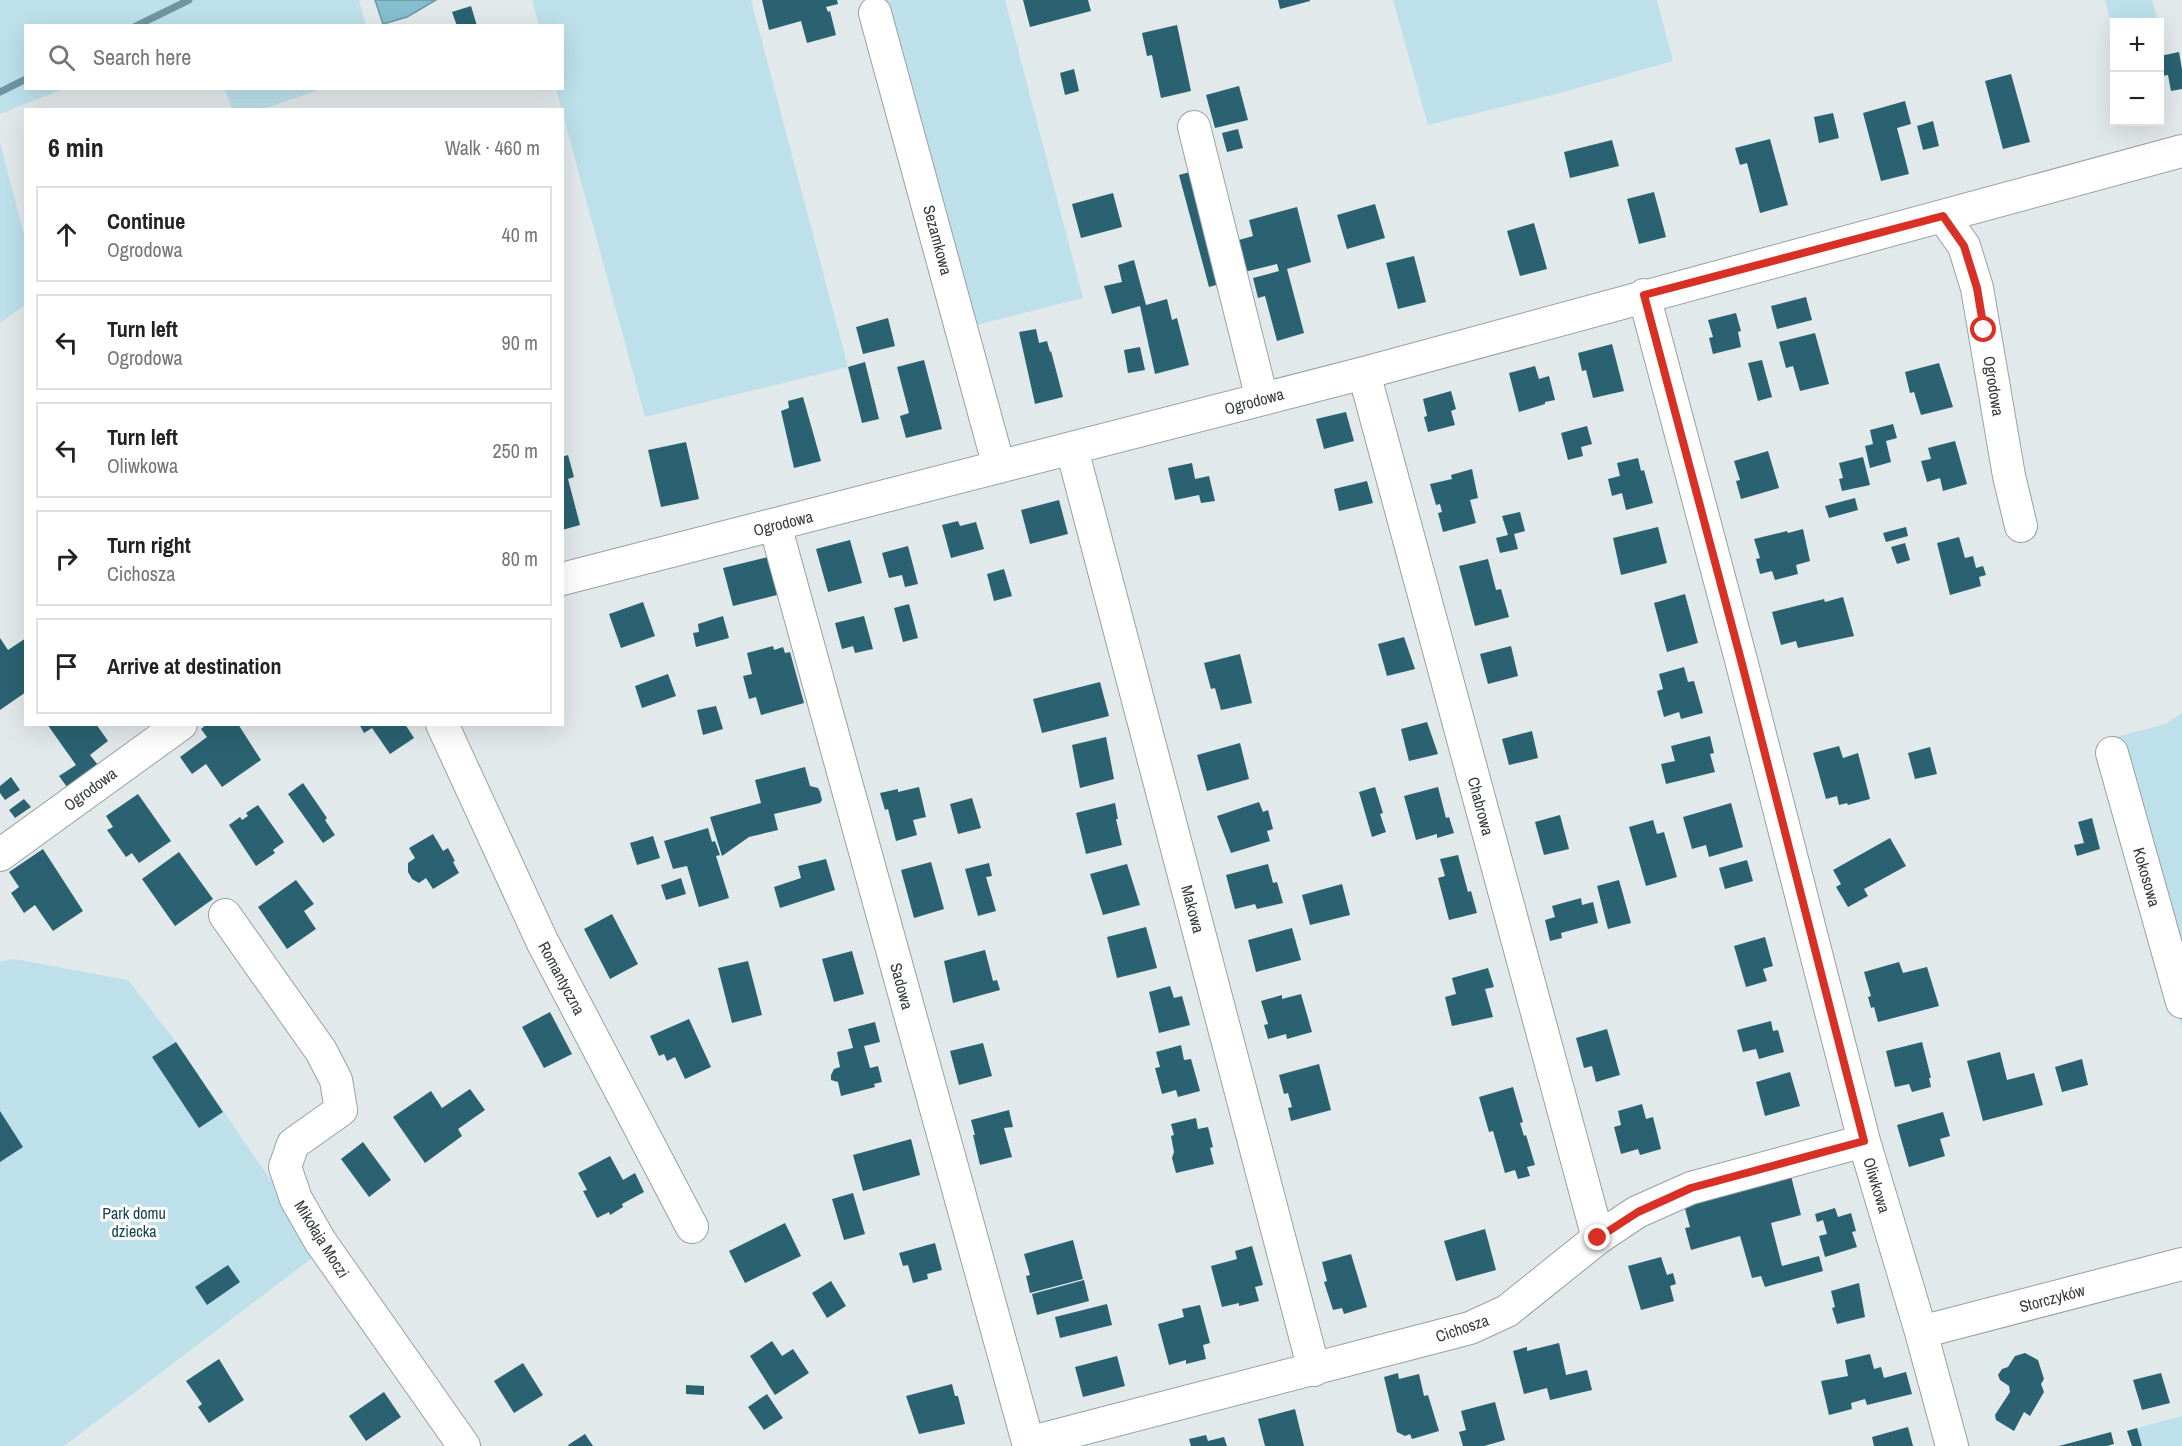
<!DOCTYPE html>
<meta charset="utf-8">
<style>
:root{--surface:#fff;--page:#f6f6f6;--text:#222;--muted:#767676;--line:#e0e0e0}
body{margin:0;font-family:"Archivo Narrow",sans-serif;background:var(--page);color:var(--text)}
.controls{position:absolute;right:18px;top:18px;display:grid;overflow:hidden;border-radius:0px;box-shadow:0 6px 24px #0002}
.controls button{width:54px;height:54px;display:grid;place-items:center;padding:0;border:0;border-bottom:2px solid var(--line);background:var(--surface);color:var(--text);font:30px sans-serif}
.stop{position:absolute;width:18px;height:18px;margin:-14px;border:4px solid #d93025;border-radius:50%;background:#fff}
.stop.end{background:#d93025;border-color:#fff;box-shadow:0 2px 6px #0008}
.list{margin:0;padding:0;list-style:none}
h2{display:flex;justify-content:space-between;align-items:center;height:78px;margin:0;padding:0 24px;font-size:26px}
h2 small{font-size:20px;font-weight:400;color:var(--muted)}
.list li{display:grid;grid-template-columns:39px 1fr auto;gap:18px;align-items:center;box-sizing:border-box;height:96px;margin:0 12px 12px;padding:0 12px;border:2px solid var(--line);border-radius:0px}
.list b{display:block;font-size:22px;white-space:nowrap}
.list p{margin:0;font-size:20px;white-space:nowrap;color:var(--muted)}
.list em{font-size:20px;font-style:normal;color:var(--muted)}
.icon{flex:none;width:33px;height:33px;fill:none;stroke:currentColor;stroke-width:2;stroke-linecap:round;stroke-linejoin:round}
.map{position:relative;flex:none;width:2182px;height:1446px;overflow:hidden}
.search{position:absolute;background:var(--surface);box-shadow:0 6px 24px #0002;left:24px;top:24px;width:540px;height:66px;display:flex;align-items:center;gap:15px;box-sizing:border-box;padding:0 21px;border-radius:0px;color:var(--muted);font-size:22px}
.panel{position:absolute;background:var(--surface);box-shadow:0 6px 24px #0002;left:24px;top:108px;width:540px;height:618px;border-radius:0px}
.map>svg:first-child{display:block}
.green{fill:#bde0ea}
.water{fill:#85bece;stroke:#6e96a2;stroke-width:1.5}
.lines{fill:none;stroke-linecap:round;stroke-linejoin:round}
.stream{stroke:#6e96a2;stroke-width:7}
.building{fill:#2a6271}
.minor-casing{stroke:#9aa0a2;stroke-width:34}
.minor{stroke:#fff;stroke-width:32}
.route{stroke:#d93025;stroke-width:8}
.labels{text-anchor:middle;stroke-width:6;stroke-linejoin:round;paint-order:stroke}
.street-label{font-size:16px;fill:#373a3b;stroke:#fff}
.park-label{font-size:16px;fill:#114450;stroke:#fff}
</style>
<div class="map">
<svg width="2182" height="1446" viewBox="0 0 2182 1446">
<rect width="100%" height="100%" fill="#e2e9eb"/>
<path class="green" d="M0 0H359L366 25 26 26V88L63 89 0 114Z
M532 0H751L848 367 645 417 556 89 562 88V26L539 25Z
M877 0H1005L1083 298 964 328Z
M1393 0H1657L1673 61 1568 91 1428 125Z
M2105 0H2152L2157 18 2142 22H2114L2113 30Z
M225 89V88L321 89 263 109H232Z
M0 143 25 238V305L0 323Z
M2182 713V1027L2100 741 2165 724Z
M14 959 128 980 176 1042 320 1252 64 1446H0V962Z
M2182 1416V1446H2142L2137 1428Z"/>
<path class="water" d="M375 0H436L407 17 383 24Z"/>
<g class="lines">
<path class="stream" d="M136 26 189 0
M0 92 26 79"/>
</g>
<path class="building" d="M762 0H837L838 4 826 7 828 12 830 11 836 35 807 43 801 21 769 30Z
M1023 0H1088L1091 11 1030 27Z
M1278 0H1310V1L1280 9Z
M471 6 477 26H457L452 12Z
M1177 25 1191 91 1161 98 1152 55 1147 56 1142 33Z
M2179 52 2182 69V89L2171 91 2168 75 2162 76 2160 56Z
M1074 69 1079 91 1065 95 1060 73Z
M2011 74 2030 142 2003 149 1985 81Z
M1239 86 1248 120 1215 128 1206 95Z
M1905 101 1911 124 1897 128 1909 174 1881 181 1863 113Z
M1833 113 1839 138 1819 143 1814 117Z
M1933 121 1939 146 1923 150 1917 126Z
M1238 129 1243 148 1227 152 1222 133Z
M1770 139 1788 205 1760 213 1747 163 1740 165 1735 148Z
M1612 140 1619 166 1570 178 1564 152Z
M1197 170 1227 282 1209 287 1179 175Z
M1654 192 1666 237 1639 244 1627 199Z
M1113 193 1122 227 1081 238 1072 204Z
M1375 204 1385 238 1347 249 1337 215Z
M1297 207 1311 262 1287 269 1304 333 1277 341 1265 296 1258 298 1253 278 1279 271 1277 264 1240 273 1232 242 1253 236 1249 220Z
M1534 223 1547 269 1520 276 1507 231Z
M1414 256 1426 302 1398 309 1386 263Z
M1134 260 1146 305 1167 299 1172 320 1177 318 1189 365 1155 374 1140 306 1112 314 1104 286 1122 282 1118 265Z
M1806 297 1812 320 1777 329 1771 306Z
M1736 313 1741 331 1738 332 1741 347 1713 354 1709 338 1713 337 1708 320Z
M888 318 895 346 863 354 856 327Z
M1036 329 1039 343 1047 341 1050 352 1051 351 1063 397 1035 404 1019 332Z
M1815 333 1829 384 1800 391 1793 366 1786 368 1779 342Z
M1612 344 1624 391 1593 398 1586 370 1582 371 1578 353Z
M1140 347 1145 370 1128 373 1124 350Z
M924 360 942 429 906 438 900 416 909 413 897 367Z
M1762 360 1772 397 1758 401 1748 363Z
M865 362 879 419 862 423 848 367Z
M1939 363 1953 407 1921 415 1914 392 1910 393 1905 372Z
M1535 366 1539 379 1549 376 1555 400 1545 402V404L1519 412 1509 373Z
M1451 391 1456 409 1451 411 1455 425 1428 432 1424 417 1427 416 1423 399Z
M803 397 821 461 794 468 781 411 789 408 788 401Z
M1346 412 1354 441 1324 449 1316 419Z
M1893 424 1897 438 1886 441 1891 462 1870 468 1865 446 1873 444 1870 430Z
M1587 426 1592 444 1581 447 1583 456 1568 460 1561 433Z
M1955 441 1967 484 1943 491 1940 478 1927 482 1921 461 1931 459 1928 448Z
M686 442 699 499 661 507 648 450Z
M1768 451 1779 488 1741 499 1736 481 1740 480 1734 461Z
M568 455 574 477 568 479 580 525 562 530V457Z
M1863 457 1870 485 1842 491 1839 479 1843 478 1839 463Z
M1638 458 1641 471 1644 470 1653 503 1626 510 1622 493 1612 496 1608 479 1620 476 1617 463Z
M1192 463 1195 479 1209 476 1215 501 1201 503 1199 495 1175 500 1168 468Z
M1472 469 1478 498 1470 500 1476 523 1443 532 1438 513 1442 512 1440 504 1436 505 1430 484 1452 479 1451 475Z
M1367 481 1373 503 1339 511 1334 489Z
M1855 498 1858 510 1829 518 1825 506Z
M1059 500 1068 534 1030 544 1021 510Z
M1520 512 1525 531 1514 534 1518 549 1500 553 1496 538 1508 535 1502 516Z
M958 521 960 526 976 522 984 549 951 558 942 525Z
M1658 527 1667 563 1621 575 1613 538Z
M1906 527 1908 536 1886 542 1883 533Z
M1803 529 1810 561 1796 565 1798 574 1775 580 1772 571 1760 574 1756 559 1760 558 1754 539 1787 531 1788 533Z
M1959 537 1965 558 1973 556 1976 568 1983 566 1986 575 1979 577 1981 586 1950 595 1937 543Z
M850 540 862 583 828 592 816 549Z
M1905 543 1910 560 1897 564 1891 547Z
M908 546 918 584 905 587 902 575 889 578 882 553Z
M772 556 781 594 733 606 723 568Z
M1488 559 1496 590 1501 589 1509 617 1475 626 1459 566Z
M1004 569 1012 596 994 601 987 574Z
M1685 594 1698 643 1667 652 1654 603Z
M1843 597 1854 636 1798 648 1796 641 1781 645 1772 612 1824 599 1825 602Z
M643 602 655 636 621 648 609 614Z
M909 604 918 638 903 642 894 608Z
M723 616 729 638 696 647 693 633 699 632 698 624Z
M864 616 873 649 855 653 853 646 842 649 835 623Z
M1404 637 1415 669 1387 676 1378 644Z
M0 638 8 650 26 638V692L0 710Z
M773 646 774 650 783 647 785 653 790 652 804 703 761 715 756 697 749 699 743 676 752 674 747 653Z
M1511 646 1518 676 1488 684 1480 654Z
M1240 654 1252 703 1221 710 1215 688 1211 689 1204 663Z
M1684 667 1688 682 1694 681 1703 713 1681 719 1679 712 1664 717 1657 691 1663 689 1659 674Z
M668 674 676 696 642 708 635 686Z
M1100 682 1109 716 1042 733 1033 699Z
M716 706 723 729 703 735 697 710Z
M1427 722 1438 754 1409 761 1401 729Z
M47 724H96L108 741 90 755 98 765 67 787 59 776 76 765Z
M207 724H238L261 760 222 787 206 764 192 774 180 757 207 737 201 729Z
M359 724H405L414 738 390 754 372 728 364 733Z
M1532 731 1538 758 1509 765 1502 739Z
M1710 736 1714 753 1710 754 1715 772 1666 784 1661 764 1675 761 1671 746Z
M1106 737 1114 779 1080 788 1072 745Z
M1240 743 1249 779 1207 791 1197 755Z
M1839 746 1843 758 1858 753 1870 799 1848 805 1847 803 1839 805 1837 796 1826 799 1813 753Z
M1930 747 1937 774 1915 779 1908 753Z
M805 767 810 786 818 788 820 792 822 800 820 803 774 814 778 830 749 837 722 856 710 817 761 803 755 780Z
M11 777 20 790 5 800 0 793V786Z
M303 783 327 818 325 820 335 835 323 843 288 794Z
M919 787 926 817 913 820 917 835 896 841 888 809 885 810 880 793 898 789V792Z
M1375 787 1383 813 1380 814 1386 832 1372 837 1359 792Z
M1438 787 1446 818 1449 817 1454 833 1437 838V834L1416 840 1404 796Z
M138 794 171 841 139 863 132 853 126 857 107 830 113 827 106 816Z
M972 798 981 828 958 834 950 804Z
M24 799 31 807 15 818 9 810Z
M1259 802 1263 812 1268 810 1273 829 1267 831 1270 841 1231 853 1217 816Z
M1115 803 1118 819H1116L1122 845 1086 854 1076 813Z
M1731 803 1743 847 1709 857 1706 845 1692 849 1683 817Z
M258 805 284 842 273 850 275 853 256 866 229 825 240 817 242 820 248 816 246 813Z
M1560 815 1569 849 1544 855 1535 822Z
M2092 818 2100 849 2077 856 2074 845 2084 843 2078 822Z
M1653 820 1657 834 1664 832 1677 877 1646 886 1629 827Z
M708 828 712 842 715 841 720 855 716 856 729 898 699 907 687 866 673 869 664 841Z
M433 834 443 851 448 848 455 861 453 862 459 873 433 889 426 878 419 883 412 879 408 872V863L415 858 409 848Z
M653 836 660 858 637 865 630 843Z
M1890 838 1906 866 1864 889 1868 896 1848 907 1836 887 1841 884 1833 870Z
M43 849 83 911 53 931 35 905 24 913 11 893 19 887 9 872Z
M179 852 213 899 175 926 142 879Z
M1458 855 1468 892 1471 891 1477 913 1449 920 1438 878 1445 876 1440 859Z
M826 859 835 890 780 908 774 887 801 878 798 866Z
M1747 860 1753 881 1725 889 1719 868Z
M931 862 944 909 914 918 901 870Z
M989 863 992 876 986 877 996 911 978 916 965 869Z
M1127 864 1140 905 1103 915 1090 874Z
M1268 864 1273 883 1277 882 1283 903 1257 909 1255 904 1235 909 1226 875Z
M681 878 686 894 666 900 661 885Z
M296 880 314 904 304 911 316 929 287 949 258 907Z
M1619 880 1631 923 1608 929 1597 886Z
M1342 884 1350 915 1310 925 1302 895Z
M1581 898 1582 905 1593 902 1598 923 1561 933 1562 938 1550 941 1545 920 1555 917 1552 906Z
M612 914 638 964 610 979 584 929Z
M1146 927 1157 968 1117 978 1107 937Z
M1292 928 1301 960 1256 972 1248 940Z
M1765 937 1773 966 1763 969 1767 981 1746 987 1734 946Z
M985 950 993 981 997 980 1000 990 953 1003 944 961Z
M852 951 864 994 834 1002 822 959Z
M748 961 762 1015 732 1023 718 968Z
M1899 962 1903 973 1927 967 1939 1006 1878 1022 1874 1007 1871 1008 1868 997 1871 996 1864 972Z
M1488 968 1494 987 1485 989 1493 1017 1452 1026 1445 997 1456 994 1452 978Z
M1170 986 1174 998 1182 996 1190 1025 1159 1033 1149 992Z
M1301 994 1312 1032 1287 1039 1286 1034 1268 1039 1264 1025 1268 1024 1261 1001 1282 995V999Z
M550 1012 572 1054 544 1068 522 1027Z
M689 1019 711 1067 685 1079 675 1057 667 1061 664 1054 659 1056 650 1036Z
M1771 1021 1773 1031 1778 1030 1784 1052 1759 1059 1756 1049 1743 1052 1737 1030Z
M875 1022 880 1042 864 1046 870 1068 878 1066 882 1082 874 1084 875 1087 841 1096 838 1082 831 1080V1075L834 1069 840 1067 837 1052 853 1048 848 1029Z
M1607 1029 1620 1075 1596 1082 1592 1066 1584 1068 1576 1038Z
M176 1042 223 1112 199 1128 152 1057Z
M1922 1042 1931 1078H1929L1931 1087 1912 1092 1909 1084 1895 1087 1886 1051Z
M983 1043 992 1076 959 1085 950 1051Z
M1181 1045 1184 1060 1191 1059 1200 1091 1178 1097 1176 1090 1162 1094 1155 1068 1160 1067 1156 1052Z
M2000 1052 2007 1080 2034 1073 2043 1105 1983 1121 1967 1061Z
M2082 1059 2088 1085 2062 1092 2055 1067Z
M1319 1064 1331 1110 1291 1121 1288 1108 1292 1107 1288 1093 1284 1094 1279 1075Z
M1790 1072 1800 1106 1765 1116 1756 1082Z
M1513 1087 1523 1122 1520 1123 1524 1136 1526 1135 1535 1165 1527 1167 1530 1176 1518 1179 1515 1170 1505 1173 1493 1131 1489 1132 1479 1097Z
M470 1089 485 1110 458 1129 462 1136 425 1163 393 1117 431 1091 442 1108Z
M1642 1104 1646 1119 1653 1117 1661 1149 1640 1155 1638 1149 1621 1154 1614 1127 1621 1125 1618 1111Z
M1009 1110 1013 1127 1004 1128 1012 1157 980 1165 973 1135H975L971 1120Z
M0 1111 23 1147 0 1162Z
M1943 1112 1950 1136 1940 1139 1945 1156 1909 1167 1897 1125Z
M1196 1118 1198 1129 1208 1127 1213 1147 1210 1148 1214 1164 1176 1173 1172 1158 1174 1152 1171 1136 1174 1135 1171 1124Z
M911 1139 920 1175 863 1191 853 1155Z
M363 1142 391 1180 369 1197 341 1159Z
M610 1156 623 1180 635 1173 644 1192 622 1204 623 1207 610 1215 609 1212 597 1218 583 1191 587 1190 578 1173Z
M1791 1176 1801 1215 1771 1223 1782 1266 1819 1256 1823 1271 1765 1287 1761 1276 1752 1278 1740 1236 1691 1250 1685 1228 1690 1227 1684 1205Z
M853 1193 865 1234 844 1240 832 1199Z
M1835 1208 1838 1217 1851 1213 1856 1231 1852 1232 1857 1247 1825 1257 1819 1236 1827 1234 1823 1220 1817 1222 1815 1214Z
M785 1223 801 1256 745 1283 729 1251Z
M1485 1229 1496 1270 1456 1281 1444 1241Z
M1073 1240 1083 1279 1030 1293 1026 1276 1030 1275 1024 1254Z
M935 1243 942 1270 927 1274 928 1279 913 1283 908 1265 903 1266 899 1253Z
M1252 1246 1263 1285 1255 1287 1259 1301 1239 1306V1303L1222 1307 1211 1266 1237 1259 1235 1251Z
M1351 1254 1367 1307 1344 1314 1342 1308 1333 1310 1324 1282 1327 1281 1322 1262Z
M1661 1257 1667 1275 1673 1273 1676 1284 1670 1286 1674 1301 1641 1310 1628 1266Z
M228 1265 240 1282 207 1305 195 1287Z
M1084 1280 1089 1301 1037 1315 1032 1294Z
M831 1281 846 1306 827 1318 812 1293Z
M1859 1283 1865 1317 1837 1324 1832 1308 1835 1307 1831 1291Z
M1107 1304 1112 1325 1060 1338 1055 1317Z
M1200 1305 1210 1343 1203 1345 1206 1359 1186 1364V1360L1169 1365 1158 1324 1184 1317 1182 1309Z
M772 1341 782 1356 793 1349 809 1373 775 1395 750 1356Z
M1559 1343 1566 1375 1587 1370 1592 1390 1550 1400 1547 1388 1524 1394 1513 1351 1527 1347V1351Z
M2025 1353 2038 1360 2044 1379 2041 1384 2044 1392 2030 1416 2024 1412 2014 1431 1996 1420 1995 1415 2010 1392 2009 1386 2000 1380 1998 1375 2002 1369 2008 1367 2015 1356Z
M1870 1354 1874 1369 1881 1367 1884 1378 1906 1372 1912 1394 1867 1405 1865 1399 1851 1403 1852 1409 1829 1415 1821 1381 1848 1376 1845 1360Z
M1117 1356 1125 1386 1083 1397 1075 1367Z
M219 1359 244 1400 209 1423 198 1407 202 1404 186 1381Z
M523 1363 543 1395 514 1413 494 1381Z
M1398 1373 1399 1379 1419 1374 1424 1396 1428 1395 1439 1431 1412 1439 1410 1434 1405 1436 1397 1432 1384 1377Z
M2161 1373 2170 1403 2142 1410 2133 1380Z
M952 1384 955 1396H958L965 1424 919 1434 906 1396Z
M686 1385 704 1386V1395L686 1394Z
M384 1392 401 1417 366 1441 349 1416Z
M767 1394 783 1418 764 1430 748 1407Z
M1495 1402 1505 1440 1484 1446H1463L1459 1432 1466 1430 1461 1411Z
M1295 1409 1304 1446H1265L1258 1419Z
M1908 1427 1913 1446H1874L1872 1437Z
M2137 1428 2142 1446H2132L2127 1431Z
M2111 1432 2114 1444 2107 1446H2059Z
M585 1434 593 1446H569L568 1445Z
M1206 1435 1208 1441 1224 1437 1227 1446H1191L1189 1439Z"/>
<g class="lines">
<defs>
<path id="minor" d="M875 13 999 467
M1194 127 1262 399
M1943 216 1964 246 1977 288 2009 476 2021 526
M1644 295 1741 660 1864 1141 1921 1332 1952 1446
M1364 373 1598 1238
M1072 449 1314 1370
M775 525 1029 1446
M562 579 1364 373 2182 151
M442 724 542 941 692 1227
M2112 753 2182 1002
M0 855 181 724
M225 915 321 1051 336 1080 341 1110 293 1144 285 1167 296 1199 320 1241 464 1446
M1921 1332 2182 1264
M1028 1443 1470 1328 1507 1311 1598 1238 1637 1212 1691 1188 1864 1141"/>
</defs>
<use href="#minor" class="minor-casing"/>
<use href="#minor" class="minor"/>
</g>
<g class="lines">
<path class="route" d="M1598 1238 1638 1212 1691 1188 1864 1141 1741 660 1644 295 1943 216 1964 246 1977 288 1984 330"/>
</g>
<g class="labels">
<g class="street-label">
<text transform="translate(938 240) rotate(75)" y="6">Sezamkowa</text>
<text transform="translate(1994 386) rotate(81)" y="6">Ogrodowa</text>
<text transform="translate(1254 401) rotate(-15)" y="6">Ogrodowa</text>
<text transform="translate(783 523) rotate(-14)" y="6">Ogrodowa</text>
<text transform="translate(90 789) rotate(-36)" y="6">Ogrodowa</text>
<text transform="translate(1481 806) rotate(75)" y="6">Chabrowa</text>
<text transform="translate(2147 877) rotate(74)" y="6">Kokosowa</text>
<text transform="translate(1193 909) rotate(75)" y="6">Makowa</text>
<text transform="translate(562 978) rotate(62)" y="6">Romantyczna</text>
<text transform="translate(902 986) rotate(75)" y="6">Sadowa</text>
<text transform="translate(1877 1185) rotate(73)" y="6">Oliwkowa</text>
<text transform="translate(322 1239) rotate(58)" y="6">Mikołaja Moczi</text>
<text transform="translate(2052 1298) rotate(-15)" y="6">Storczyków</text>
<text transform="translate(1462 1328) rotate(-19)" y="6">Cichosza</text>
</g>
<g class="park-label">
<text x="134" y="1219">Park domu<tspan x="134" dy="18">dziecka</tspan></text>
</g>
</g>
</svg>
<div class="controls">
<button>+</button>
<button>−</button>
</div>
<div class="stop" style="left:1984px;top:330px"></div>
<div class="stop end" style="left:1598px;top:1238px"></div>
<div class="search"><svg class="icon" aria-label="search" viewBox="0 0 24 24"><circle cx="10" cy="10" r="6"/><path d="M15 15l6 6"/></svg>Search here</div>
<section class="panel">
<h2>6 min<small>Walk · 460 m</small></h2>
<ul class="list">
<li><svg class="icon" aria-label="ahead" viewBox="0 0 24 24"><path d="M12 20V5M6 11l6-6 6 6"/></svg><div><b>Continue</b><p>Ogrodowa</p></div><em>40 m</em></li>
<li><svg class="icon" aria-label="left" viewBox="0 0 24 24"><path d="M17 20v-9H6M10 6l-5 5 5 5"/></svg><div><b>Turn left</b><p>Ogrodowa</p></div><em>90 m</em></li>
<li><svg class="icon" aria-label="left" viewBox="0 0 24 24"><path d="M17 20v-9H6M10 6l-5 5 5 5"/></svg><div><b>Turn left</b><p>Oliwkowa</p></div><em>250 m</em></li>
<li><svg class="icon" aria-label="right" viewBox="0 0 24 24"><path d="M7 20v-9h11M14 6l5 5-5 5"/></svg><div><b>Turn right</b><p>Cichosza</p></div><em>80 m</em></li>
<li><svg class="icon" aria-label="arrive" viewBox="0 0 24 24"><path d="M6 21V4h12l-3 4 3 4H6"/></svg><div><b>Arrive at destination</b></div></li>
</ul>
</section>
</div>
